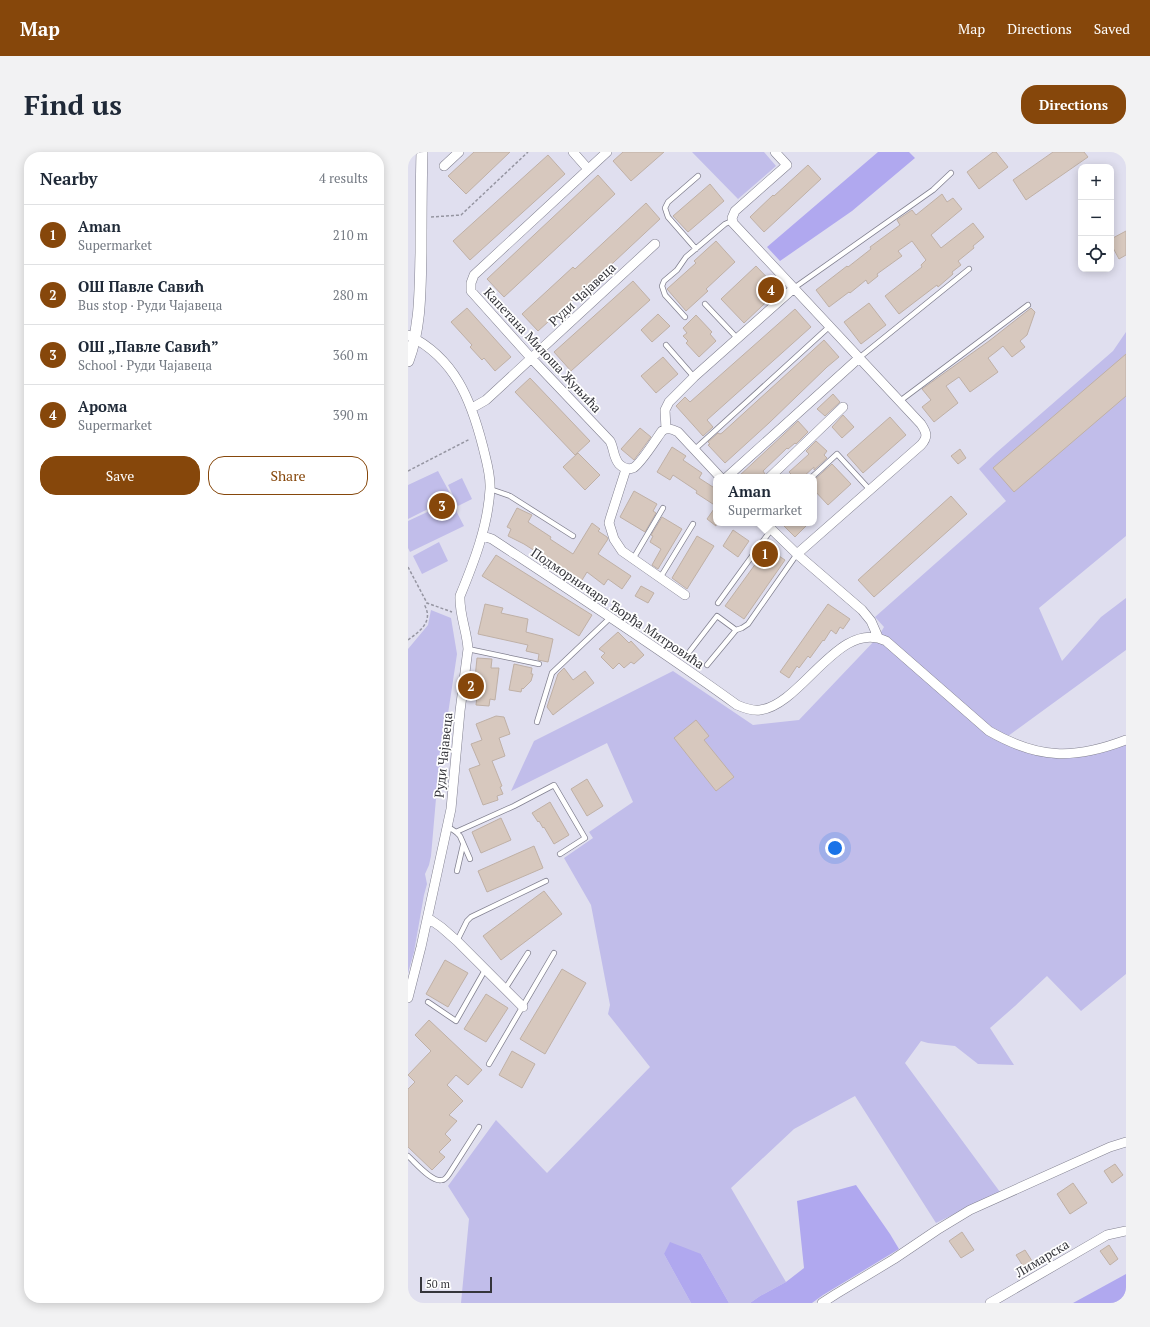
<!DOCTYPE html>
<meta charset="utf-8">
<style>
:root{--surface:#fff;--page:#f2f2f3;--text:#1f2937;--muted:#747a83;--line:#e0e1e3;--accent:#86470b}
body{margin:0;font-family:"PT Serif",serif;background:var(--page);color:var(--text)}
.controls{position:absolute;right:12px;top:12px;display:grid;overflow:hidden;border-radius:8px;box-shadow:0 2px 10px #0003}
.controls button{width:36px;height:36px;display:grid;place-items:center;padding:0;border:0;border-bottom:1px solid var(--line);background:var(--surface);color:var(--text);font:20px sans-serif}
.scale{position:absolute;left:12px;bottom:10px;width:72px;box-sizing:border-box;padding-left:4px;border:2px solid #35353b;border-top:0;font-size:11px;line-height:14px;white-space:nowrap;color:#35353b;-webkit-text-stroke:3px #fff;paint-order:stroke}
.you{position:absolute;left:427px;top:696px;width:14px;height:14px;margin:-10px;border:3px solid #fff;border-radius:50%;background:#1a73e8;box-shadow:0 0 0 6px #1a73e833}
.badge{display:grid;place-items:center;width:26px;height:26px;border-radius:50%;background:var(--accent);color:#fff;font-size:13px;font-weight:700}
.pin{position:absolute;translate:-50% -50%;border:2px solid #fff;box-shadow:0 1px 4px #0006}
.popup{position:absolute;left:305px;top:322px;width:104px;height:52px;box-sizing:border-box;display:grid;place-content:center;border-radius:8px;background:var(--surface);filter:drop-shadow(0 1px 3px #0005);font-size:13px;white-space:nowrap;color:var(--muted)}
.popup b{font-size:15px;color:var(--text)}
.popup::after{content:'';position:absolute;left:50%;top:100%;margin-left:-8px;border:8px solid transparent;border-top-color:var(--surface)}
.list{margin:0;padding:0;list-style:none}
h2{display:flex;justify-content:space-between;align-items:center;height:52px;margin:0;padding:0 16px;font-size:17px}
h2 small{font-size:13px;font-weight:400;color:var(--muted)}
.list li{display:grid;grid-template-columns:26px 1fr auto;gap:12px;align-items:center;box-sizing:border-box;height:60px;padding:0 16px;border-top:1px solid var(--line)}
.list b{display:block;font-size:15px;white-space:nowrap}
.list p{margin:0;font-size:13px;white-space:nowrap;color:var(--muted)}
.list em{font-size:13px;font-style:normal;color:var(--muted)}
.actions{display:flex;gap:8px;padding:12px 16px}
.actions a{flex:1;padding:9px 0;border:1px solid var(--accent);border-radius:16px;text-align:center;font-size:14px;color:var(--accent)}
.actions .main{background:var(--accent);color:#fff}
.icon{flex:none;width:22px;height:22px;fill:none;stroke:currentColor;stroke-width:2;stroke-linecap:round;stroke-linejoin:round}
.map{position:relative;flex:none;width:718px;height:1151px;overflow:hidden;border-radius:16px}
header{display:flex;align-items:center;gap:24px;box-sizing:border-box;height:56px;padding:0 20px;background:var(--accent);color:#fff}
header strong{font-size:19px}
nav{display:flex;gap:22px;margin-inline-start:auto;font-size:14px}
.intro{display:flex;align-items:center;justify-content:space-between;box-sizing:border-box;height:96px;padding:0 24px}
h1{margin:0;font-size:28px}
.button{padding:10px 18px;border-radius:16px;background:var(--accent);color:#fff;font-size:14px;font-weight:700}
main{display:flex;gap:24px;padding:0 24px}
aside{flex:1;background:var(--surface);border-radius:16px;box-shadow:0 2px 10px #0003}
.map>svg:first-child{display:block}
.green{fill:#c1bdea}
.forest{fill:#b0a8ef}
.building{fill:#d7c8be;stroke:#bfb0a6}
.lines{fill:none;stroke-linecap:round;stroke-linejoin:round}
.service-casing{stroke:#828190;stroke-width:6}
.minor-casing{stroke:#828190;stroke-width:10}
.tertiary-casing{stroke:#828190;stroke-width:12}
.path{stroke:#9595a1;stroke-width:1.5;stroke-dasharray:3 2;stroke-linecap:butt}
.service{stroke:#fff;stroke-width:4.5}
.minor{stroke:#fff;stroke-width:9}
.tertiary{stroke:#fff;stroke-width:11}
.labels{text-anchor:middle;stroke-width:3.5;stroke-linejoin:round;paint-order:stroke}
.street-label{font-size:13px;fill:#35353b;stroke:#fff}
</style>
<header>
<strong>Map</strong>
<nav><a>Map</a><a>Directions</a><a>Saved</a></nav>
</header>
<div class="intro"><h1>Find us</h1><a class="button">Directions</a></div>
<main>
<aside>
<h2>Nearby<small>4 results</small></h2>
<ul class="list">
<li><span class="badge">1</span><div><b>Aman</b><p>Supermarket</p></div><em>210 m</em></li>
<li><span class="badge">2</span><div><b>ОШ Павле Савић</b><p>Bus stop · Руди Чајавеца</p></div><em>280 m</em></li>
<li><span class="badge">3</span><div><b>ОШ „Павле Савић”</b><p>School · Руди Чајавеца</p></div><em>360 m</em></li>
<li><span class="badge">4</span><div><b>Арома</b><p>Supermarket</p></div><em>390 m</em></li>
</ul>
<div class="actions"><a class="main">Save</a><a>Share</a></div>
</aside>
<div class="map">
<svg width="718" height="1151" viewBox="0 0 718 1151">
<rect width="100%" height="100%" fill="#e0dfef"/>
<path class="green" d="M284 0H356L368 14 330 47Z
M718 180V384L631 456 654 509 693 465 718 446V498L596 587 655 602 718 588V822L673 859 639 824 607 854 582 876 606 913 570 912 547 894 520 891 513 889 497 911 592 1040 528 1071 447 944 386 977 323 1036 378 1130 352 1144 342 1151H321L293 1102H256L283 1151H53L61 1067 40 1034 88 968 139 1021 242 915 200 862 202 853 183 753 156 706 185 686 181 680 225 650 199 591 103 639 126 589 265 519 345 573 391 568 470 485 476 475 467 465 598 349 571 317 588 301 705 199Z
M30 319 44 345 0 367V333Z
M54 326 64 347 50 354 40 333Z
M43 349 56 374 2 400 0 396V369Z
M31 390 40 409 14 422 5 404Z
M23 458 43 466 49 502 29 635 23 704 21 713 17 722 19 732 16 743 6 800 0 821V497L20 473Z"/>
<path class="forest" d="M470 0H501L507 6 444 59 372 109 359 95Z
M448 1033 482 1082 491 1097 415 1143 404 1151H342L352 1144 378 1130 396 1116 389 1049Z
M262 1090 293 1102 321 1151H283L256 1102Z
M718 1122V1151H665Z"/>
<path class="building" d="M66 0H102L58 42 40 24Z
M215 0H256L223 29 205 9Z
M585 0H588L600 15 571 37 559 20Z
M645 0H676L680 5 618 48 605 28Z
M140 3 157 22 62 108 45 89Z
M400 13 413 27 356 80 342 65 365 43 366 44Z
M190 23 207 42 96 145 79 127Z
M302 32 316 49 280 80 265 64Z
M534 42 539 50 545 46 554 57 523 83 533 96 565 71 576 85 565 94 566 96 550 109 553 113 544 120 545 122 530 135 529 133 491 162 477 144 514 115 513 113 518 108 504 89 490 99 494 104 469 122 470 124 460 132 458 128 442 141 441 140 421 155 408 138 439 114 440 115 463 97 462 95 492 73 489 68 504 58 508 63Z
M238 51 252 67 191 124 130 179 114 162 165 115 167 117Z
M718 79V103L711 107 703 92V87Z
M308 89 327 110 298 137 300 139 278 159 259 137 288 111 286 109Z
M348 114 371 138 336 171 313 147Z
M225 129 242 148 163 219 146 200Z
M461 151 478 173 453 192 436 170Z
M59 156 103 205 87 219 76 206 74 208 62 195 64 193 43 170Z
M623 156 627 160 619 183 612 189 617 195 604 205 595 194 589 199 580 206 590 220 562 240 551 225 538 234 550 251 526 270 514 255 523 248 514 237 581 189Z
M387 157 403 175 299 268 305 275 295 284 268 254 277 245 282 250Z
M250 162 262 174 244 190 233 178Z
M288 163 304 180 302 182 308 189 291 205 278 191 280 189 275 184 279 181 275 176Z
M416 188 431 205 419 215 361 271 317 311 300 293 302 292 300 290 310 281 312 282 314 281Z
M718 202V244L606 340 585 316Z
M255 205 270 222 248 241 233 224Z
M122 226 182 289 167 303 107 240Z
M425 242 432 250 417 264 409 257Z
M435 263 446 275 434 286 424 275Z
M482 265 498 283 455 321 439 303Z
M390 269 400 280 388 292 387 291 380 297 379 296 355 319 357 322 356 325H330Z
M232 276 243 285 226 308 213 297Z
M408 289 419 299 416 303 419 306 406 318V315L395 325H386L381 320 401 302 398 299Z
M264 295 278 304 275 308 294 321 291 326 308 337V374L299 367 308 354 288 341 289 339 265 323 262 328 249 320Z
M552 297 558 306 550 312 543 304Z
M170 301 192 323 177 338 155 315Z
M424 312 443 332 420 353 406 338V328Z
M226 339 249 352 245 359 248 361 237 380 212 365Z
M543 344 559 362 466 445 450 428Z
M109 356 124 363 120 370 143 385 142 387 165 402 184 371 192 377 190 379 199 385 200 387 190 402 223 424 214 437 200 427 196 433 179 420 171 433 153 421 155 417 116 392 100 384 103 377 99 375Z
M254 365 274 377 250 417 244 413 253 397 242 390 245 384 243 383Z
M373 371H401L387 385Z
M325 378 341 389 330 405 315 394Z
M289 384 306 394 279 437 264 426Z
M359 396 377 408 336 467 317 454Z
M88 403 184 463 171 484 74 424Z
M233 434 246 441 240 451 227 444Z
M77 452 95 456 93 461 120 467 118 480 145 487 140 510 130 508 131 502 118 499 120 493 70 482Z
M420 452 442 467 435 477 432 475 428 482 423 478 416 489 415 488 402 506 400 504 391 516 389 514 381 526 372 520Z
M210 480 221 491 223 489 236 503 226 512 223 510 216 516 211 511 205 517 193 505 197 501 191 497Z
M69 506 84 507 83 516H91L87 548 82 547 81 554 68 553 71 526H67Z
M106 512 124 516 123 522H125L123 529 115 537 114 536 113 540 101 538Z
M156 516 165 528 177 519 186 531 145 563 139 555 150 522Z
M88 564 96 565 102 582 91 586 97 604 84 609 94 634 92 635 95 642 89 644 90 648 75 653 61 617 72 613 63 592 74 588 68 572Z
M288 568 301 584 296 588 326 625 308 639 266 586Z
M179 627 195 654 179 664 163 637Z
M142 650 161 683 146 692 136 675 135 676 131 669 130 670 124 661Z
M93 666 103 688 73 701 64 680Z
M126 694 135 716 79 740 70 719Z
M136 739 154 762 93 808 75 784Z
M37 808 60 821 40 855 18 842Z
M154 817 178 831 137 902 112 887Z
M78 842 100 856 78 890 56 877Z
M21 868 74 918 60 933 48 923 39 933 55 949 41 963 49 969 37 982 43 988 31 1000 37 1005 24 1018 0 995V937L7 930 0 923 23 899 7 883Z
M104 899 127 912 114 936 91 923Z
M707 1012 715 1023 704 1031 696 1019Z
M665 1031 679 1051 662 1062 649 1042Z
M554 1080 566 1098 553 1106 541 1089Z
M701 1093 710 1107 702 1113 692 1099Z
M617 1098 626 1112 617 1117 608 1103Z"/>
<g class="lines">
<defs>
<path id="service" d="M288 97 260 65 257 56 260 50 290 24
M386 136 525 38 543 21
M297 152 330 187
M277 165 257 143 254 134 256 129 269 118 278 105 317 72 324 69
M258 193 286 225
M451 206 561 117
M492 249 620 153
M286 298 422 174
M404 325 429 302 462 338
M82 337 102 344 165 384
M225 407 255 356
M252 426 285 372
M310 451 363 378
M60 497 131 512
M282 499 309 464 328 478 334 476 340 472 389 402
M299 513 328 478
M129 570 144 521 203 465
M39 674 48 680 52 684 62 707
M48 680 106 654 146 633 177 686 152 702
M49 719 55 693
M49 789 59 769 63 765 138 729
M97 837 120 801
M20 850 48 869 77 818
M81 912 146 801
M0 1004C7 1010 24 1031 34 1028 37 1028 39 1025 41 1022L71 975"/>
<path id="minor" d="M165 0 180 17
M199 0 66 123 63 131V139L124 207 202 289C206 296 205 305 211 312 215 316 219 318 225 316 232 313 248 287 254 279 259 275 264 277 270 280L312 325
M367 0 379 13 327 59 324 66 325 71 513 272C519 281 520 285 513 293L389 402
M36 14 51 0
M0 183C47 206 63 248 75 295 78 308 83 323 82 337 80 374 66 410 52 444 51 462 59 479 60 497L52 559 43 657 13 795 0 846
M64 256 78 248 247 92
M258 277 257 258 261 250 286 225 386 136
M218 317 202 367 201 371 206 387 214 399 277 443
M319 325 451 206
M362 325 435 255
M357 371 389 402 454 458 463 469 470 485
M75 384 84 387C166 441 249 495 329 553 336 556 344 559 352 558 394 553 431 466 478 489L581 579C630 607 666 608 718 588
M20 766 33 775 49 789 115 855
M414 1151 428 1142 486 1107 529 1078 562 1058 702 995 718 990
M582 1151 699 1083 718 1079"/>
<path id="tertiary" d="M0 209C13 175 12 137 13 101 13 67 13 34 14 0"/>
</defs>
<use href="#service" class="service-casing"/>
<use href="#minor" class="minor-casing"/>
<use href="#tertiary" class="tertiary-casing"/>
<path class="path" d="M23 65 53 63 120 0
M0 319 62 287
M0 415 19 451 44 460
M0 488C12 479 25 470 17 454L19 451"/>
<use href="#service" class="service"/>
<use href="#minor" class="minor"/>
<use href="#tertiary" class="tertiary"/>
</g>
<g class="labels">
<g class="street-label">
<text transform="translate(174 142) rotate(-43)" y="5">Руди Чајавеца</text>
<text transform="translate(135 198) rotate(47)" y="5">Капетана Милоша Жуњића</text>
<text transform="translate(210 456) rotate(34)" y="5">Подморничара Ђорђа Митровића</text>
<text transform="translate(35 603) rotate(-84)" y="5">Руди Чајавеца</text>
<text transform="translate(634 1106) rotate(-31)" y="5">Лимарска</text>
</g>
</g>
</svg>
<div class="controls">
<button>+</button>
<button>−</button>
<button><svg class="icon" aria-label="locate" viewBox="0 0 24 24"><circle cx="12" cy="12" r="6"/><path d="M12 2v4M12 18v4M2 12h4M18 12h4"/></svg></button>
</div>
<div class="scale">50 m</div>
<div class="you"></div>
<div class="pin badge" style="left:357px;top:402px">1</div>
<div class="popup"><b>Aman</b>Supermarket</div>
<div class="pin badge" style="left:63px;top:534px">2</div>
<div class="pin badge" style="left:34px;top:354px">3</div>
<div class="pin badge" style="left:363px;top:138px">4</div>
</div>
</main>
